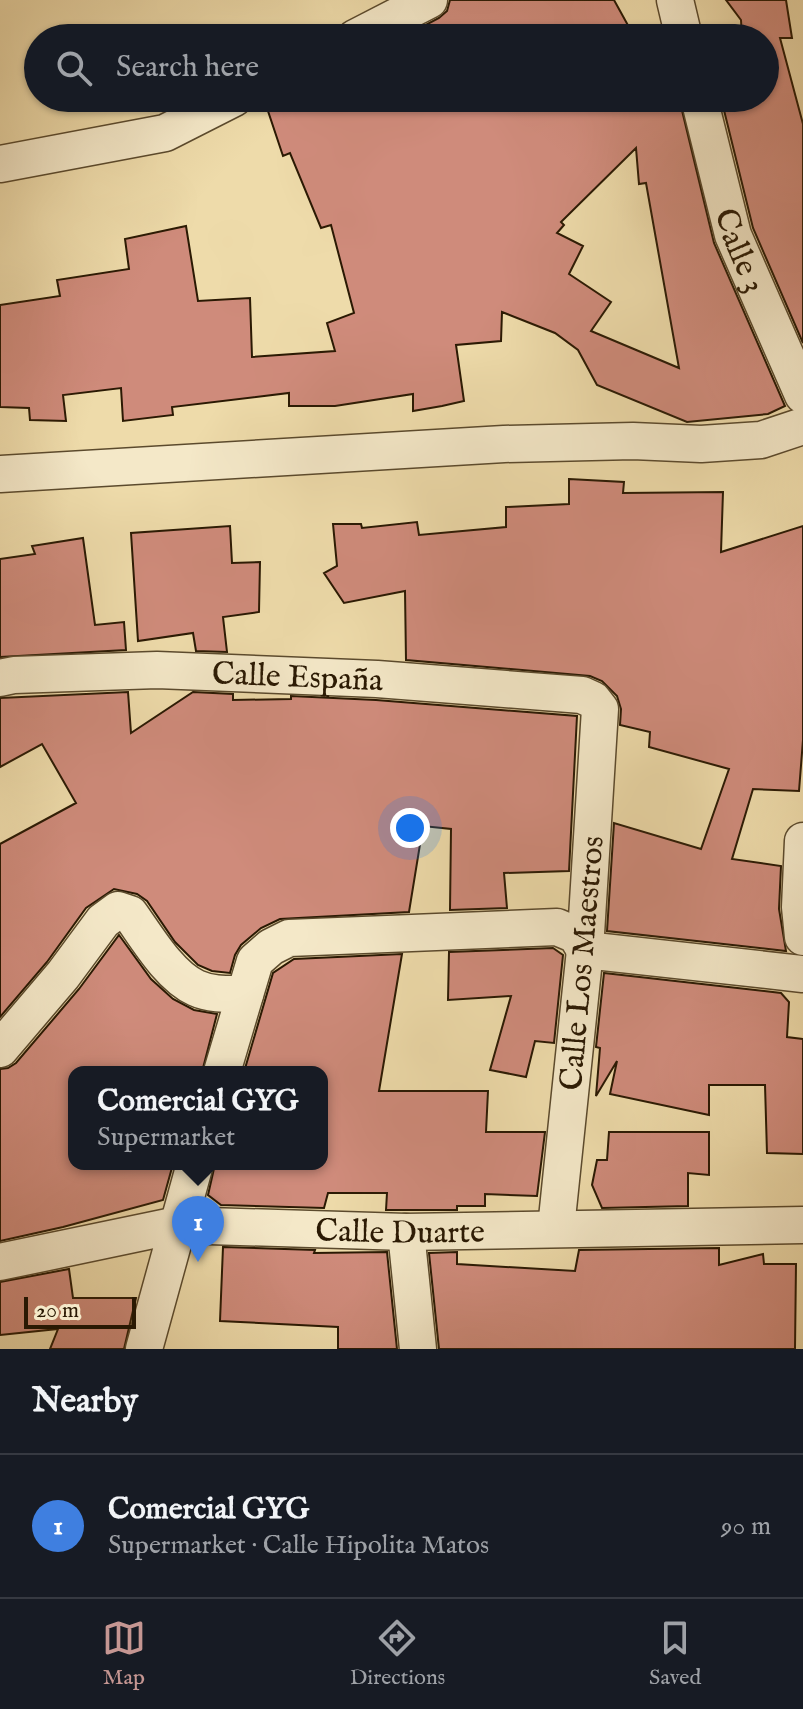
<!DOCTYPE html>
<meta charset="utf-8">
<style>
:root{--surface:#171b24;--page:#242831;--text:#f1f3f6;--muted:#9ea1a6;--line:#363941;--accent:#c59692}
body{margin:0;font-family:"IM FELL English",serif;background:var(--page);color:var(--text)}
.scale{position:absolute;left:24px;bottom:20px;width:112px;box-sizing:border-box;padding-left:8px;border:4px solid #2a1903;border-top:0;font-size:22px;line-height:28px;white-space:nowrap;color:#2a1903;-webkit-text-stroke:6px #f4e8c8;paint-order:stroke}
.you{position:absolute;left:410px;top:828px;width:28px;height:28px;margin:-20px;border:6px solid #fff;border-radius:50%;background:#1a73e8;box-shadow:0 0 0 12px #1a73e833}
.badge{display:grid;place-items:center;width:52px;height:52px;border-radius:50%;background:var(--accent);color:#fff;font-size:26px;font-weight:700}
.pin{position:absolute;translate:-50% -66px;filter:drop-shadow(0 2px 4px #0008)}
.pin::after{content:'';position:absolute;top:42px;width:28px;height:24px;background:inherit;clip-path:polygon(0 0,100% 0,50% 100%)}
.popup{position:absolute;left:68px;top:1066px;width:260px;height:104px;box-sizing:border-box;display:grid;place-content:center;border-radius:16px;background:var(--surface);filter:drop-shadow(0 2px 6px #0005);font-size:26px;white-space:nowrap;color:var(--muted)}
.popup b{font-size:30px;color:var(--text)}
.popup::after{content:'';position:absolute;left:50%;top:100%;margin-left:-16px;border:16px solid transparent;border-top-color:var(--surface)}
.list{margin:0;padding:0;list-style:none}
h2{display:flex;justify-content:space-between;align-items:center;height:104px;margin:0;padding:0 32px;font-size:34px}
h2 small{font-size:26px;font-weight:400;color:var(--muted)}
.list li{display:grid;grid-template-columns:52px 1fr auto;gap:24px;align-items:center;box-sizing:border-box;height:144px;padding:0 32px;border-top:2px solid var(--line)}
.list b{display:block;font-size:30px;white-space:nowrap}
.list p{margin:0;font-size:26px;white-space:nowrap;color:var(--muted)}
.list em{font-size:26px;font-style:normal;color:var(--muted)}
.icon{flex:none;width:44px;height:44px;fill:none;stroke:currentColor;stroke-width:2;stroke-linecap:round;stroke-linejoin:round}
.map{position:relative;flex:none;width:803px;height:1349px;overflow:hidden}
.search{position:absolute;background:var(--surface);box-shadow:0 2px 6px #0004;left:24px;right:24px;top:24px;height:88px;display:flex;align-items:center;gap:20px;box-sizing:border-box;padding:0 28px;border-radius:44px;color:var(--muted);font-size:30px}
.sheet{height:248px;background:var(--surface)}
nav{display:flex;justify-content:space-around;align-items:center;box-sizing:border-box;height:112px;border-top:2px solid var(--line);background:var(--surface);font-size:22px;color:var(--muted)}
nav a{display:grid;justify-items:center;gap:4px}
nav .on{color:var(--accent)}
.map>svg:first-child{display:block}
.building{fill:#cf8b7b;stroke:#2a1903;stroke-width:2;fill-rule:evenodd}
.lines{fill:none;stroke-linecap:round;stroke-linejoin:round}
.street-casing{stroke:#5b4a2d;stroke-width:39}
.street{stroke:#f4e8c8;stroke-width:36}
.labels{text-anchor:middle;stroke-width:7;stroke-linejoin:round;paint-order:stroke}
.street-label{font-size:32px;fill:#2a1903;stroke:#f4e8c8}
</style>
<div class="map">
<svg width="803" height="1349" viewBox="0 0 803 1349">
<rect width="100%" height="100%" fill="#eedbaa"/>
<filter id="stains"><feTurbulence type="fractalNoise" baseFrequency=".0025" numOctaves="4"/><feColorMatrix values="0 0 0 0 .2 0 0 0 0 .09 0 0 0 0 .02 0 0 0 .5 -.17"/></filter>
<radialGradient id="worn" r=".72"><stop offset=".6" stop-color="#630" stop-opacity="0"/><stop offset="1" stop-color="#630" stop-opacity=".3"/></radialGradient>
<path class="building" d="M450 0H614L635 38H401L439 18 447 11Z
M726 0H786L792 38H780L803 124V343L753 228 721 98H765V38H742L741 20Z
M284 98H679L714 243 785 406 768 414 687 422 597 385 578 350 555 333 502 312 501 341 456 345 464 401 442 406 413 411V394L335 406H289V393L172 407 173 415 123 421 121 388 63 395 66 421 30 420 29 408 0 407V305L60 296 57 280 129 269 125 239 186 226 198 301 250 298 252 357 335 351 327 323 354 313 331 225 321 228 290 153 283 156 266 105ZM636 148 639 184 646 183 679 368 591 331 611 302 569 274 583 246 557 233 564 225 561 222Z
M569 479 624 482 623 493 723 492 721 552 803 526V740L799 791 753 789 732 859 781 866 779 909 786 951 607 931 614 823 701 849 729 769 649 747 650 732 620 725 621 709 617 696 602 681 590 676 406 660 405 591 344 603 324 573 337 566 333 524H361L362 528 417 522 419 535 506 527V507L569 504Z
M230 526 232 563 260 562 259 612 223 617 227 652 196 651 193 633 138 641 131 533Z
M83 538 95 625 124 622 126 650 0 657V559L35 554 32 546Z
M128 692 131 733 193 692 233 694V700L291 699V696L376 700 577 716 569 871 504 873 507 908 450 910 451 829 423 826 409 912 280 919 261 928 241 945 235 955 230 973 212 971 198 965 175 942 147 901 137 894 114 889 86 908 47 962 0 1017V844L76 803 42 744 0 767V698Z
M119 935 151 979 173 999 194 1010 217 1014 202 1072H74V1164H173L163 1200 63 1227 0 1241V1069L8 1068 16 1063 79 989Z
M553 948 563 955 554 1043 535 1041 526 1077 490 1070 511 996 448 1000 449 952Z
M402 954 379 1091H488L486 1132H545L537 1196 485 1194V1206H457V1210H386L387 1193H328L324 1208 221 1205 208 1195 215 1164H322V1072H244L273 973 294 959Z
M604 973 781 993 789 1002 787 1037 803 1039V1154L767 1153 765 1085H709V1115L610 1094 617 1061 596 1096 600 1048 596 1047Z
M609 1132H709V1175L688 1173V1206L602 1208 592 1185 597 1160H607Z
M223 1247 315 1250 314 1253 387 1252 397 1349H338V1327L220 1321Z
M719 1248V1265L763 1254 764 1264H796L795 1349H439L429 1253 457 1252V1264L575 1271 579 1250Z
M69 1269 73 1298H136L124 1349H50L58 1329 0 1335V1282Z"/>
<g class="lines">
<defs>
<g id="street">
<path d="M675 0 684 38"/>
<path d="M355 38 429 0"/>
<path id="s1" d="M699 98 733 235 803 395"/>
<path d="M0 164 165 133 234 98"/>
<path d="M0 474 504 444 633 441 701 444 761 440 803 426"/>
<path id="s2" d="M0 678 14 675 157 670 377 679 582 695 593 700 600 709 585 950 556 1228"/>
<path d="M803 841 800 907 803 937"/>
<path d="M0 1049 63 975 103 921 118 910 130 914C146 936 169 976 196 988 211 995 228 994 245 994"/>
<path d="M222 1072 255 961 271 947 289 938 557 927 576 935 585 950 803 974"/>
<path d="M406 1232 418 1349"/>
<path id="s3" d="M0 1262 177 1225 406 1232 803 1225"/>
<path d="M144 1349 195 1164"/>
</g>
</defs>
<use href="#street" class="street-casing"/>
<use href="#street" class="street"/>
</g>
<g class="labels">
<g class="street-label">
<text dy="11" stroke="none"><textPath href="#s1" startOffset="158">Calle 3</textPath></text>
<text dy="11" stroke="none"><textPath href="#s2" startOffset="298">Calle España</textPath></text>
<text transform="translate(581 963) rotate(-85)" y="11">Calle Los Maestros</text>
<text dy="11" stroke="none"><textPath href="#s3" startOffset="404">Calle Duarte</textPath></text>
</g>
</g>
<rect width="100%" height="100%" filter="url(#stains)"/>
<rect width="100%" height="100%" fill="url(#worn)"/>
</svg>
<div class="scale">20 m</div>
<div class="you"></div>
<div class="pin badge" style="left:198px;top:1262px;background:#3f7fe0">1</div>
<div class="popup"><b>Comercial GYG</b>Supermarket</div>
<div class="search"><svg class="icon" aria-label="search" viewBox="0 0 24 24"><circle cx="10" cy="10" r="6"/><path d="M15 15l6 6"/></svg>Search here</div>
</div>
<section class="sheet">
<h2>Nearby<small></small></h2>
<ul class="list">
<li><span class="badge" style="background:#3f7fe0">1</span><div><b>Comercial GYG</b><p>Supermarket · Calle Hipolita Matos</p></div><em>90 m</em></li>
</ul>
</section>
<nav>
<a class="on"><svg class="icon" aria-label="map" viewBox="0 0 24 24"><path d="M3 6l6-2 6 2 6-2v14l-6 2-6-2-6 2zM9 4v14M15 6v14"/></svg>Map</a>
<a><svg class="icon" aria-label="directions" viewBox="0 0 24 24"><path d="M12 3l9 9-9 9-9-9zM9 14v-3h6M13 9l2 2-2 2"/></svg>Directions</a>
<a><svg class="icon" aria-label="saved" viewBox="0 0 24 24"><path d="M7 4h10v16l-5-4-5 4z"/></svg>Saved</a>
</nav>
